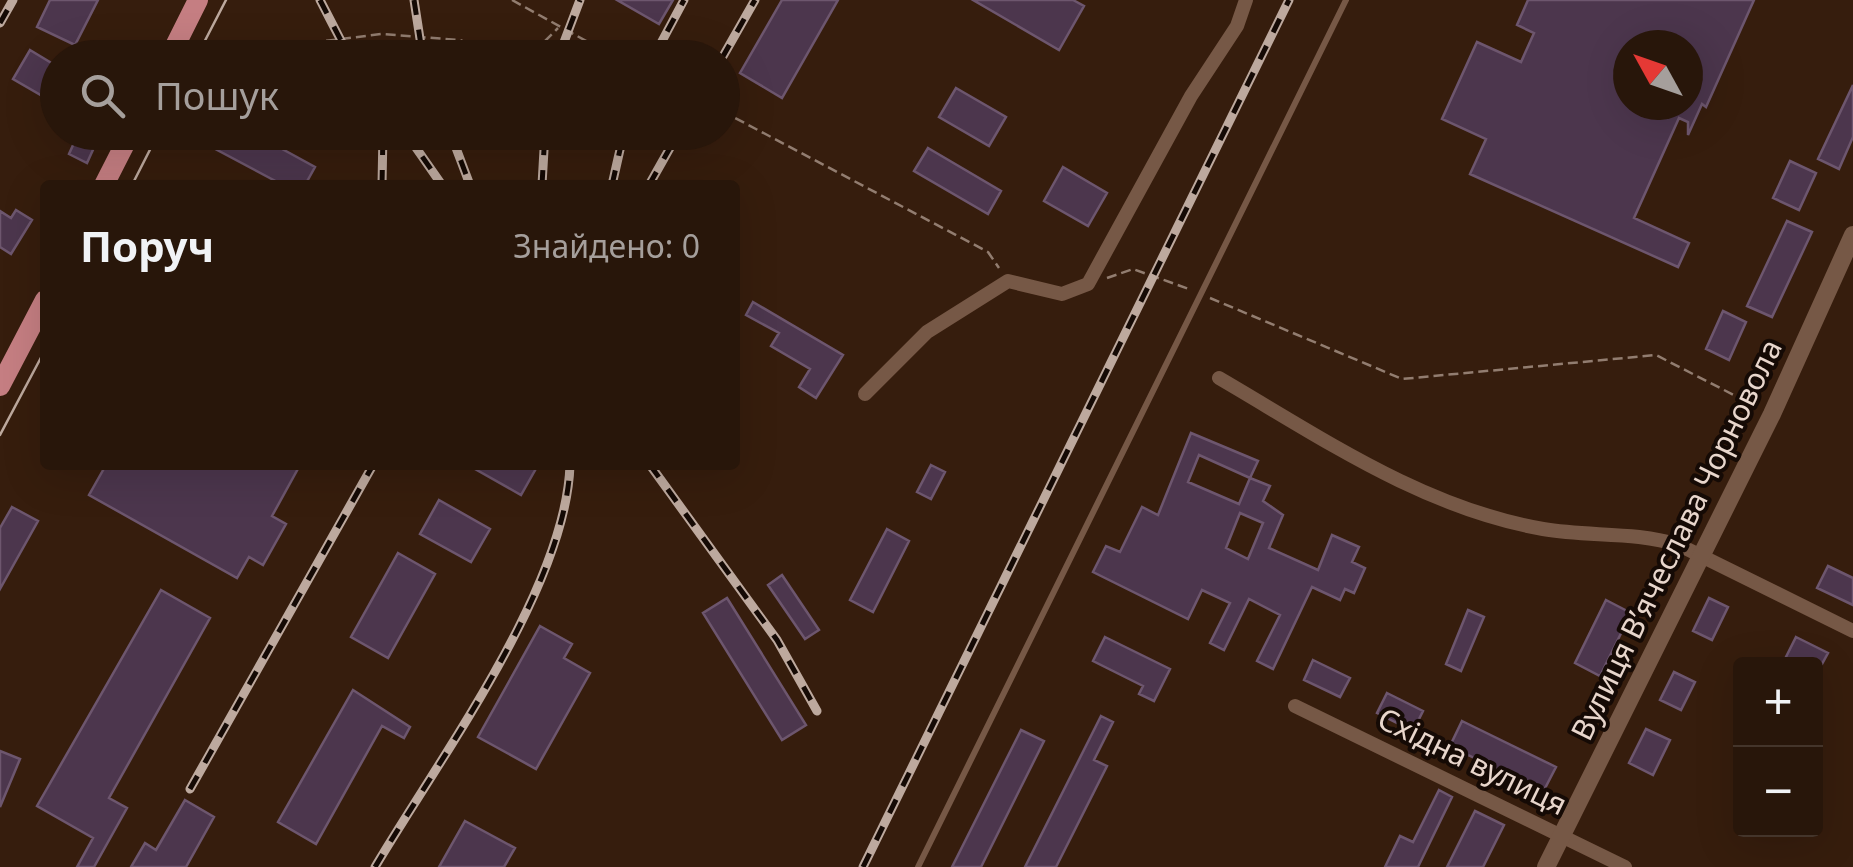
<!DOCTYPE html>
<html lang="uk">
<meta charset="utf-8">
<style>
:root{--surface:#28160a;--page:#342318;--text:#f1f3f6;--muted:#a59f9c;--line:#44352b}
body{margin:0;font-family:"Noto Sans",sans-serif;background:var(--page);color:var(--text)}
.controls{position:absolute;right:30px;bottom:30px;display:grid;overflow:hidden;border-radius:10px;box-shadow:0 10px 40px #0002}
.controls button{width:90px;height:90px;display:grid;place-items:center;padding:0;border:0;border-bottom:2px solid var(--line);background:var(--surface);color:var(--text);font:50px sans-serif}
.compass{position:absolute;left:1613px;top:30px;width:90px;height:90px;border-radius:50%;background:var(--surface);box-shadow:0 10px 40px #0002;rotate:310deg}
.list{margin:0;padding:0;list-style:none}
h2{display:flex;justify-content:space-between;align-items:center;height:130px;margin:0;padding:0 40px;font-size:42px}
h2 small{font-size:32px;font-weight:400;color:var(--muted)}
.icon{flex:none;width:55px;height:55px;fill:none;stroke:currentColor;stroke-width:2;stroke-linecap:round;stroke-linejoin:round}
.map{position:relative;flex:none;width:1853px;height:867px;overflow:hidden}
.search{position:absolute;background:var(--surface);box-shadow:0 10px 40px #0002;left:40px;top:40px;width:700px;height:110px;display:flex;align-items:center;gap:25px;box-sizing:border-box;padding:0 35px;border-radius:55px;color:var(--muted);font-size:38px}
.panel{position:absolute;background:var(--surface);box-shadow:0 10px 40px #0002;left:40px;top:180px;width:700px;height:290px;border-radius:10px}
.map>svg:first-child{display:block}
.building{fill:#4c364d;stroke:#6d566e;stroke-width:2.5;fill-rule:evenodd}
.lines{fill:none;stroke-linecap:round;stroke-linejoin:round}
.path{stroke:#927d70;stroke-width:2.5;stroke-dasharray:10 5;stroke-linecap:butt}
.service{stroke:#765846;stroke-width:6}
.minor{stroke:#765846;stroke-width:14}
.tertiary{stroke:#765846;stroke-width:18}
.primary{stroke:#c57e82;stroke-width:20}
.tram{stroke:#bda99e;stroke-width:2.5}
.rail-casing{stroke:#bda99e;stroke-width:9}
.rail{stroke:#150a05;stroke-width:5;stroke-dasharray:15;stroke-linecap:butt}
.labels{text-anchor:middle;stroke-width:8;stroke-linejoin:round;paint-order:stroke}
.street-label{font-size:30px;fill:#e8d6cc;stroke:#150a05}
</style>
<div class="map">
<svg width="1853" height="867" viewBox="0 0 1853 867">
<rect width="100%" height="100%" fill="#361d0d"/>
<path class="building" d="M50 0H98L75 45 37 27Z
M617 0H673L659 24Z
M782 0H838L782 98 740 73Z
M973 0H1073L1084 6 1059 50Z
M1528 0H1754L1706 107 1702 104 1688 135V122L1679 118 1634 218 1689 243 1678 267 1470 174 1486 139 1442 119 1477 42 1521 62 1534 33 1517 25ZM1628 45H1688V105H1628Z
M30 50 58 67V105L13 79Z
M1853 85V137L1839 169 1818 159Z
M956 88 1006 117 989 146 939 117Z
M79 132H101L87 163 69 154Z
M213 132H251L315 167 305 185H283L206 144Z
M928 148 1001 191 988 214 914 171Z
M1790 161 1816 173 1799 210 1773 198Z
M1063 167 1107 193 1088 226 1044 201Z
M16 210 32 220 11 254 0 247V211L11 218Z
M1787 221 1812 232 1772 317 1747 306Z
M753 302 843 355 816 398 799 387 810 369 771 346 779 333 746 315Z
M1723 311 1746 322 1729 360 1706 349Z
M1191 433 1258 461 1250 478 1270 486 1263 501 1283 515 1269 548 1318 570 1332 535 1359 547 1352 562 1365 568 1354 593 1345 589 1340 600 1312 587 1273 669 1257 661 1280 615 1249 599 1224 650 1210 643 1230 603 1202 590 1188 619 1093 572 1106 546 1120 552 1142 507 1158 515ZM1199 455 1250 478 1239 504 1188 482ZM1240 513 1263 523 1248 559 1226 548Z
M106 465H300L272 516 286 524 263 565 249 557 237 578 89 495Z
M468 465H538L521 495Z
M931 465 945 472 931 499 917 492Z
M439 500 490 529 471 562 420 534Z
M12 507 38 521 0 589V528Z
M887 529 909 541 873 612 850 600Z
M398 553 435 574 388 658 351 637Z
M1828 566 1853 578V605L1817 588Z
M782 575 819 630 805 639 768 585Z
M161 590 210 618 109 798 127 808 94 867H77L93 838 37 806Z
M727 598 806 725 782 740 703 613Z
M1709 598 1728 607 1712 640 1693 631Z
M1606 600 1631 613 1600 676 1575 663Z
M1468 610 1484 617 1461 671 1446 664Z
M540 626 572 644 564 658 590 673 536 769 478 737Z
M1105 637 1170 669 1154 701 1139 694 1143 686 1093 661Z
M1796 637 1828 653 1822 664H1802L1786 657Z
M1313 660 1350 678 1340 697 1304 680Z
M1674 672 1695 682 1681 710 1660 700Z
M353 690 410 727 404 738 382 726 316 844 278 822Z
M1387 693 1423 711 1413 731 1377 713Z
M1101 716 1113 722 1094 760 1107 766 1056 867H1025Z
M1462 721 1556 767 1543 792 1450 746Z
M1646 729 1670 740 1653 775 1629 763Z
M1021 730 1044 741 981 867H952Z
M0 751 20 759 0 807Z
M1439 790 1452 797 1418 867H1385L1400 836 1413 842Z
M185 800 214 817 186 867H131L145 843 156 850Z
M1475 811 1504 825 1483 867H1447Z
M465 821 515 848 504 867H439Z"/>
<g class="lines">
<path class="path" d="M512 0 617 58
M207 49 258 42 293 45 381 34 460 40 495 54 538 48 558 28
M722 111 988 252 999 268
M1107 278 1133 269 1189 289
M1210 298 1402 379 1656 355 1757 407"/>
<path class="service" d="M918 867 1346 0"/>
<path class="minor" d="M1219 378C1322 438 1423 508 1543 529 1588 537 1634 531 1679 545L1853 631
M865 394 927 332 1008 281 1062 294 1088 284 1191 96 1237 26 1246 0
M1295 706 1625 867"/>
<path class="tertiary" d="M1546 867 1772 414 1853 235"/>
<path class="primary" d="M169 58 198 0
M104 185 131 132
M0 386 45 300"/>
<path class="tram" d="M196 58 226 0
M132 185 159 132
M0 435 45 350"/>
<defs>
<path id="rail" d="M320 0 350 58
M414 0 423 58
M0 23 13 0
M558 58 580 0
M653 58 684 0
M722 58 755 0
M405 132 442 185
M450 132 470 185
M382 185 383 132
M542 185 545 132
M612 185 624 132
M649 185 679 132
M650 465 777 640 817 711
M190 789 373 465
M375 867C439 759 566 588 570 465
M863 867 1289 0"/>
</defs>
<use href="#rail" class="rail-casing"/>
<use href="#rail" class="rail"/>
</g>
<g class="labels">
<g class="street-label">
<text transform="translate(1677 540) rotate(-64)" y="10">Вулиця Вʼячеслава Чорновола</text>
<text transform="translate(1472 762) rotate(26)" y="10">Східна вулиця</text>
</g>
</g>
</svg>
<div class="controls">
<button>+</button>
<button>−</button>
</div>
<svg class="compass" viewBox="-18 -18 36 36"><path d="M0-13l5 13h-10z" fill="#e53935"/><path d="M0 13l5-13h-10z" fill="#a59f9c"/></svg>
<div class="search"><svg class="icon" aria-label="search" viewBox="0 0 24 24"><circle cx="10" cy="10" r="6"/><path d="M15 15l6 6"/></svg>Пошук</div>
<section class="panel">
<h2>Поруч<small>Знайдено: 0</small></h2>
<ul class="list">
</ul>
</section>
</div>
